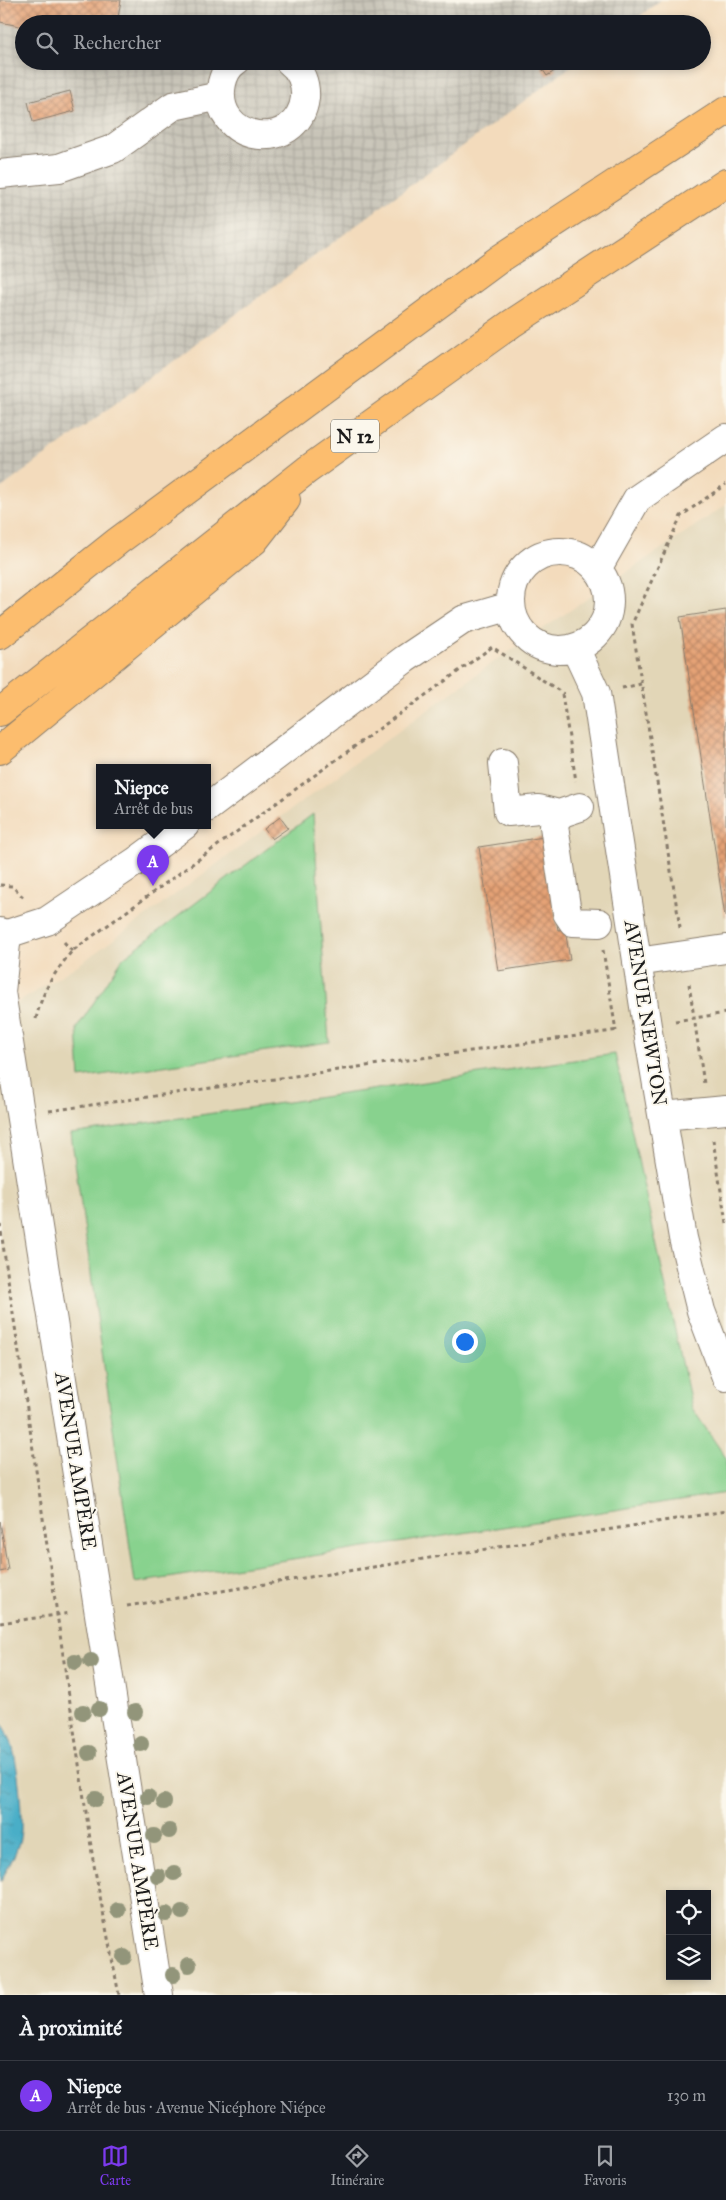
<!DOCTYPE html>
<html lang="fr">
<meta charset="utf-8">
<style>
:root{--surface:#171b24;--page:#20242c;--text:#f1f3f6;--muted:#9ea1a6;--line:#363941;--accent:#7c3aed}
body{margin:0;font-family:"IM FELL Great Primer",serif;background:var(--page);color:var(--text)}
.controls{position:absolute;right:15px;bottom:15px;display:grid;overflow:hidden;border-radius:0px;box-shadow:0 2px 8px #0003}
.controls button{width:45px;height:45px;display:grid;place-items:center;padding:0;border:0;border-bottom:1px solid var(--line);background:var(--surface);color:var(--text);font:25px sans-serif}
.you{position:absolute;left:464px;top:1341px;width:18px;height:18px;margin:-12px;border:4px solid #fff;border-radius:50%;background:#1a73e8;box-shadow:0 0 0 8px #1a73e833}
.badge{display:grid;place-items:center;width:32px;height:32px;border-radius:50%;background:var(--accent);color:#fff;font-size:16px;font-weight:700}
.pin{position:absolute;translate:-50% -41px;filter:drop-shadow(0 1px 2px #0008)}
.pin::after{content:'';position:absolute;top:26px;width:18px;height:15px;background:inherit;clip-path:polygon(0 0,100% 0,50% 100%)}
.popup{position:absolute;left:96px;top:764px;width:115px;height:65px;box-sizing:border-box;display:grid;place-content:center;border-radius:0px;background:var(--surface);filter:drop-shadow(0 1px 4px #0005);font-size:16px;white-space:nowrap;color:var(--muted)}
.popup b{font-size:19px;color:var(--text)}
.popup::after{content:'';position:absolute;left:50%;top:100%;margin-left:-10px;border:10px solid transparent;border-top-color:var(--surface)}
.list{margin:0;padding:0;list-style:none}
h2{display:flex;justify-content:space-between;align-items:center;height:65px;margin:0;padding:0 20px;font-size:21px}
h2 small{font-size:16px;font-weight:400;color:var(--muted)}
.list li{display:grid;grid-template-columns:32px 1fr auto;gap:15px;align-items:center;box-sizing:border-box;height:70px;padding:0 20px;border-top:1px solid var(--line)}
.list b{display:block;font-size:19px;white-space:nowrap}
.list p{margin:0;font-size:16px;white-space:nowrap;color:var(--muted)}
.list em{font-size:16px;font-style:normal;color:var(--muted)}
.icon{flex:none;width:28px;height:28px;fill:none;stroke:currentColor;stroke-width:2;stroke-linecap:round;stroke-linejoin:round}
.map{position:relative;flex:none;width:726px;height:1995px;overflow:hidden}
.search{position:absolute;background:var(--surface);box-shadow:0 2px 8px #0003;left:15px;right:15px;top:15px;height:55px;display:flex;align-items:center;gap:12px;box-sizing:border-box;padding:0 18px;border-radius:28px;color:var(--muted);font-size:19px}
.sheet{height:135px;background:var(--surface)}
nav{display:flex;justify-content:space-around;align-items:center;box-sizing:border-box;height:70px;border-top:1px solid var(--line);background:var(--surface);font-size:14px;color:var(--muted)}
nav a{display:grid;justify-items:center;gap:2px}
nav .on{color:var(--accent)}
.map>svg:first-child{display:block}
.built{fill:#e2d6b7;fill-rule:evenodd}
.industrial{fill:url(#industrial-grid)}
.green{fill:#88d28e;stroke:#527755}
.water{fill:url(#water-ripples);stroke:#326572}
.building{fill:url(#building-cross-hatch)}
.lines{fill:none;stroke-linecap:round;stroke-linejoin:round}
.minor-casing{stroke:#887c6c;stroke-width:30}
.highway-casing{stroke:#887c6c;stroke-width:30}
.path{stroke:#887c6c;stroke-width:3;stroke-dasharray:4 4;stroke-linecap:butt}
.minor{stroke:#fff;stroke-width:28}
.highway{stroke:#fcbd6e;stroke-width:28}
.tree{fill:#92957a}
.labels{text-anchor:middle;stroke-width:4;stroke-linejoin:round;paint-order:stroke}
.shield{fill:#fbf7ec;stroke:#5f5e5a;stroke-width:1}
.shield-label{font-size:19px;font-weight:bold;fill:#1c1c1c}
.street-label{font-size:20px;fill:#1c1c1c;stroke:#fbf7ec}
</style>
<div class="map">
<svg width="726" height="1995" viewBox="0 0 726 1995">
<defs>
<pattern id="industrial-grid" width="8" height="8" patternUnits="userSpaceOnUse" patternTransform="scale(1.25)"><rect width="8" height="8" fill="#c8c4b8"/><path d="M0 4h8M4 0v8" fill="none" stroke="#aba89e"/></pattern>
<pattern id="water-ripples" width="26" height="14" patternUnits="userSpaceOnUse" patternTransform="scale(1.25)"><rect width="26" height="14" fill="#48aec7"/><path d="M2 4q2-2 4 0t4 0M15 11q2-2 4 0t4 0" fill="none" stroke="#3b8da1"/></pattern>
<pattern id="building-cross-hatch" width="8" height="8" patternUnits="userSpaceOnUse" patternTransform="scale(1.25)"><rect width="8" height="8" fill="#e5a276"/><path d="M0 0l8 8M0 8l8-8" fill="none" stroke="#b98360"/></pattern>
</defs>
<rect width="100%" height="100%" fill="#fbf7ec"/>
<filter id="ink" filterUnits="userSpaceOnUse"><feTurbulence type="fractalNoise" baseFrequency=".02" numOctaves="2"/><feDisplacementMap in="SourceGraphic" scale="10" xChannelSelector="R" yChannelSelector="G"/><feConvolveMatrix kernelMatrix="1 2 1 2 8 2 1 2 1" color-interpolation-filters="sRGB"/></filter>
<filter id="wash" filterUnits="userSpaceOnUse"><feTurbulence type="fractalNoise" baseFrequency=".0096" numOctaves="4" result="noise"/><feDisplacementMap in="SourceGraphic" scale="20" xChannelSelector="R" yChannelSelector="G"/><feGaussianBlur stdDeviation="1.12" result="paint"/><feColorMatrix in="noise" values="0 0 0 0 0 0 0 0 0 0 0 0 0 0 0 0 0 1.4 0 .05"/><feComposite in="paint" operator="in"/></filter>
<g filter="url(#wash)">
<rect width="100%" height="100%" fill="#f3dbbc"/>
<path class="built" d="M726 505V1995H0V1014L84 961 488 666ZM670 1894H707V1976H670Z"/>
<path class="industrial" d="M0 0H661L629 24H24V61H578L0 489Z"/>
<path class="green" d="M313 814 329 1042 80 1078 77 1028 123 958Z
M615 1054 692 1408 726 1458V1493L135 1583 71 1134Z"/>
<path class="water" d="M0 1722C18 1736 22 1808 21 1831 20 1848 8 1868 0 1882Z"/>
<g id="blocks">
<path class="building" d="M0 0H121L117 24H24V27L0 22Z
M550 61 556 70 547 76 541 67Z
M70 91 75 111 33 122 28 102Z
M726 610V917H725L680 617Z
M280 817 288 828 272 839 264 829Z
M544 837 558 930 565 929 570 960 498 971 479 847Z
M0 1521 8 1570 0 1572Z"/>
</g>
</g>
<g filter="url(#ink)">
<use href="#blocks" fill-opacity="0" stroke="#887c6c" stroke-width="1"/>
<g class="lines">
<defs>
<path id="minor" d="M236 61C228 66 224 75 222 83 210 144 298 155 305 98 306 84 301 70 289 61
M0 174 59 168 113 149 173 106 220 96
M511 601a49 49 0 1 1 98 0a49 49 0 1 1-98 0Z
M597 569 637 499 726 438
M575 648 596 693 647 1026 683 1238 701 1311 726 1377
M503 763 508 812 539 809 559 814
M580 807 559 814 554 826 567 913 573 922 599 923
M207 808 405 659 463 620 511 606
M0 932 7 934 47 921 135 862 185 825
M7 934 1 992 159 1995
M637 962 726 949
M663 1116 726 1110"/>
<path id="highway" d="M0 635 118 541 501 258 726 111
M0 712 307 470 511 324 726 183
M0 750 254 541 286 500"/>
</defs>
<use href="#minor" class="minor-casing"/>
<use href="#highway" class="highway-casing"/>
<path class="path" d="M622 688 641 684
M562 694 576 781
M0 885 12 886 25 899
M680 928 632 624 681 516 726 484
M64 942 72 951
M603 950 616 1031
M689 984 704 1084
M36 1019C43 989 53 975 72 951L492 647 564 694
M675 1021 726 1013
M49 1111 619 1030
M713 1140 726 1223
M0 1224 93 1860 119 1995
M127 1606 726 1511
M0 1623 71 1613"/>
<use href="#minor" class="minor"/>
<use href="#highway" class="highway"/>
</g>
<g class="tree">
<circle cx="91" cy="1661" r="8"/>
<circle cx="75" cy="1662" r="8"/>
<circle cx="99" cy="1709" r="8"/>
<circle cx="83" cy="1712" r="8"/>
<circle cx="135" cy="1712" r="8"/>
<circle cx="141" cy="1744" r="8"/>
<circle cx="89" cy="1753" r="8"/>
<circle cx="148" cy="1797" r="8"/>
<circle cx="96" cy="1799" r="8"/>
<circle cx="164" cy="1802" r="8"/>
<circle cx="169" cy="1831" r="8"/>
<circle cx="154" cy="1836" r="8"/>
<circle cx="174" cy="1873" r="8"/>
<circle cx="158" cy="1876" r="8"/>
<circle cx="118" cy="1910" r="8"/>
<circle cx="182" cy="1912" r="8"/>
<circle cx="166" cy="1914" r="8"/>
<circle cx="124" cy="1957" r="8"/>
<circle cx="189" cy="1965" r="8"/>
<circle cx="173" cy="1975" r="8"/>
</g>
</g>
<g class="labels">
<rect class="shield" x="331" y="419.5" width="48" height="33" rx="4"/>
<g class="shield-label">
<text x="355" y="443">N 12</text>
</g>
<g class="street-label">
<text transform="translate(646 1013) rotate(81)" y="7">AVENUE NEWTON</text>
<text transform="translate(76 1461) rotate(81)" y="7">AVENUE AMPÈRE</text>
<text transform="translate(138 1861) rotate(81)" y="7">AVENUE AMPÈRE</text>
</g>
</g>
</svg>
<div class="controls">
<button><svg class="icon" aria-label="locate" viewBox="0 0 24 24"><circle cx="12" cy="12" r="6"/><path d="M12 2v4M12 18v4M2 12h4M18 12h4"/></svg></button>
<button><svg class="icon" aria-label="layers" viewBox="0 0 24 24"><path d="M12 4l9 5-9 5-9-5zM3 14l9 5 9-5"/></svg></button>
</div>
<div class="you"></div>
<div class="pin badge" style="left:153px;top:886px">A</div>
<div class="popup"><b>Niepce</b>Arrêt de bus</div>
<div class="search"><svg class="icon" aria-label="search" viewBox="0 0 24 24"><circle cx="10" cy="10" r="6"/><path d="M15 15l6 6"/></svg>Rechercher</div>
</div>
<section class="sheet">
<h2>À proximité<small></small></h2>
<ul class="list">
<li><span class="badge">A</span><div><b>Niepce</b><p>Arrêt de bus · Avenue Nicéphore Niépce</p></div><em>130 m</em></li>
</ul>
</section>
<nav>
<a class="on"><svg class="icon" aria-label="map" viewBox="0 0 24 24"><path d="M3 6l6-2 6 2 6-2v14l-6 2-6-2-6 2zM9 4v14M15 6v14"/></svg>Carte</a>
<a><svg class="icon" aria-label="directions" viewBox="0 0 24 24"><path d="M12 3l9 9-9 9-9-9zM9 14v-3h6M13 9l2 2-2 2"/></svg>Itinéraire</a>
<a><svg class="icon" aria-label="saved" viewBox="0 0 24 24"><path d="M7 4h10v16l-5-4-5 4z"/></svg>Favoris</a>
</nav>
